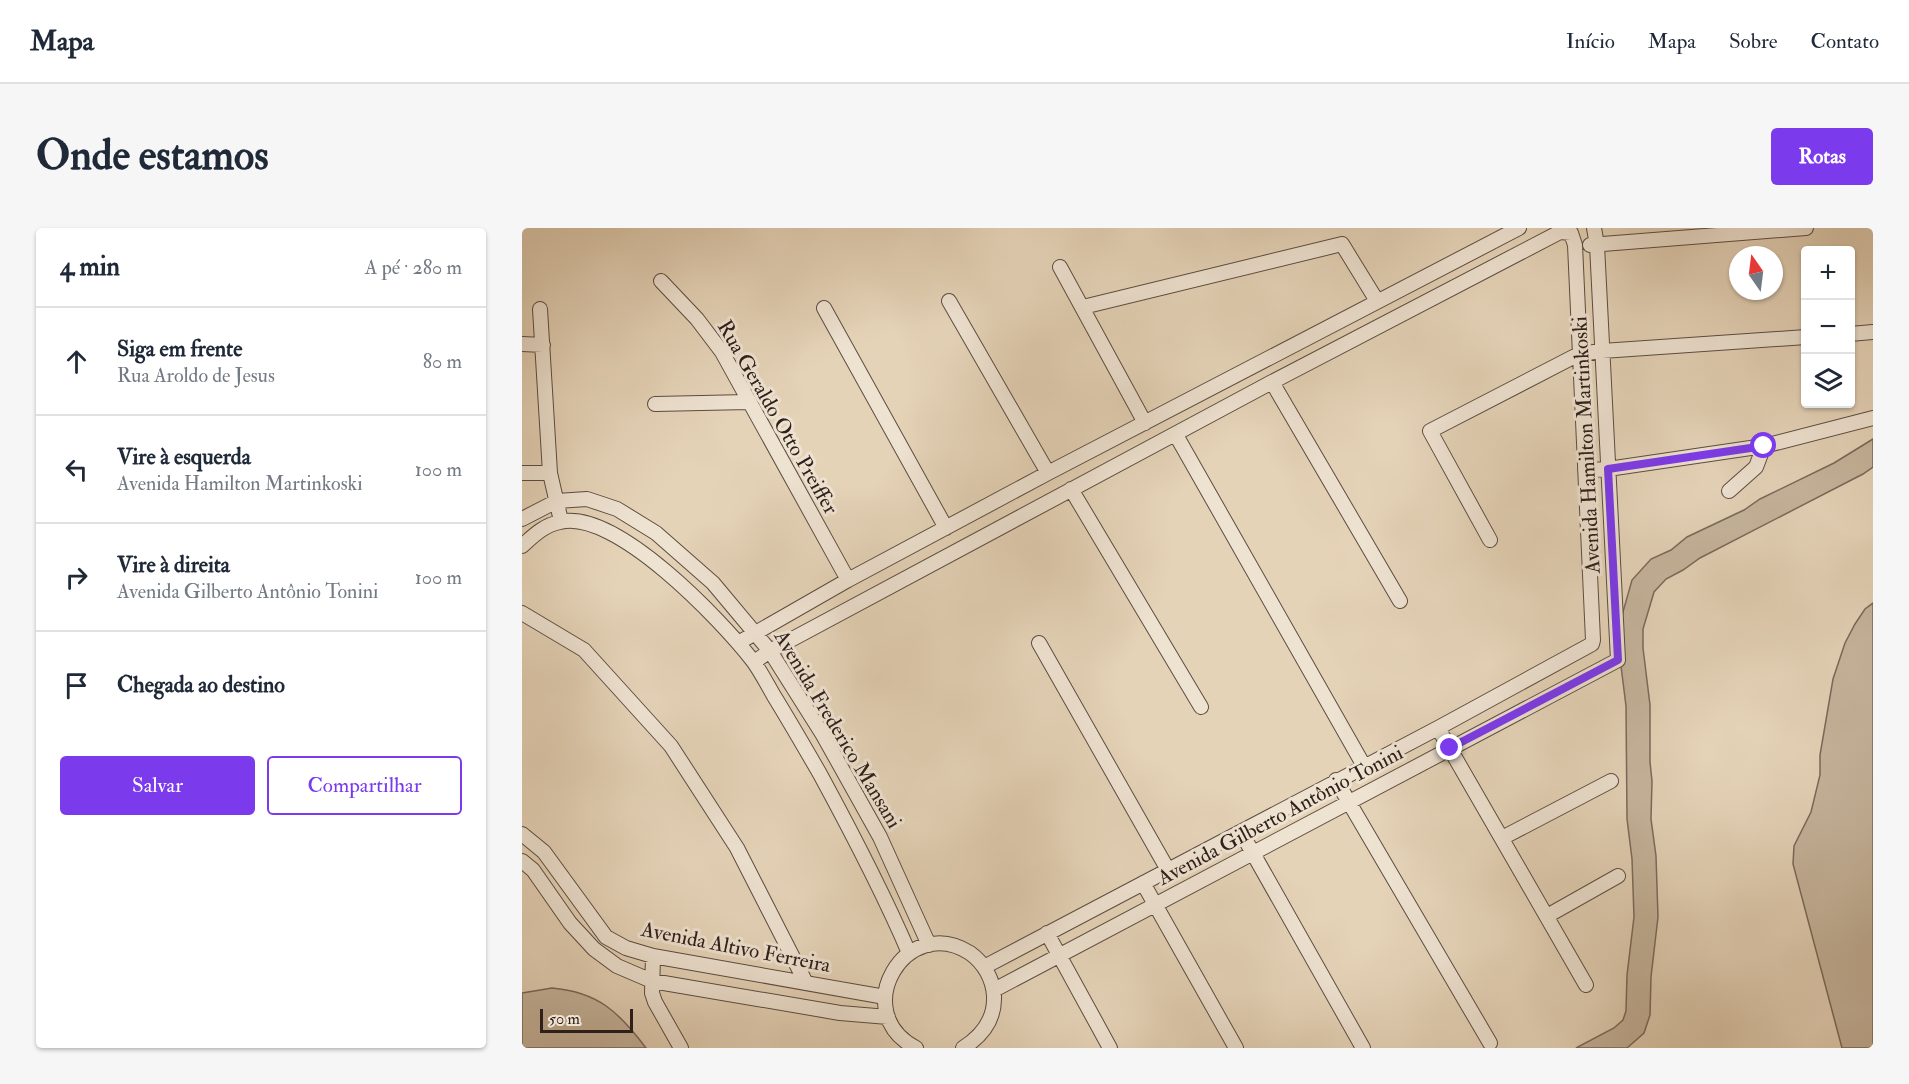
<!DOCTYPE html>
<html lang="pt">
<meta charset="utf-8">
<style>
:root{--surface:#fff;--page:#f6f6f7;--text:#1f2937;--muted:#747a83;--line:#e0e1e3;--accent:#7c3aed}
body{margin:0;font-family:"IM FELL Double Pica",serif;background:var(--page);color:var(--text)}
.controls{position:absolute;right:18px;top:18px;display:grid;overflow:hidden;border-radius:6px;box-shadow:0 2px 4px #0004}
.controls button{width:54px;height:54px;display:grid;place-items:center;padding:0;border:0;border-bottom:2px solid var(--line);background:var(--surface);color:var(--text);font:30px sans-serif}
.compass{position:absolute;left:1207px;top:18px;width:54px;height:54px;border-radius:50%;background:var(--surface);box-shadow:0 2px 4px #0004;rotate:346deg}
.scale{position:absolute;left:18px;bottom:15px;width:93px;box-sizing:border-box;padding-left:6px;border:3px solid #2f201b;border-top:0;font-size:16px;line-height:21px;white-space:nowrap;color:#2f201b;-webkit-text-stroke:4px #eee2d1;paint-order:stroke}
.stop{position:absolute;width:18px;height:18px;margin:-14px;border:4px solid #7c3aed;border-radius:50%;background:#fff}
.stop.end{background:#7c3aed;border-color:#fff;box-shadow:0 2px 6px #0008}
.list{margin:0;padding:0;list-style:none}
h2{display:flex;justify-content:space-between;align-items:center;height:78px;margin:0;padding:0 24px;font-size:26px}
h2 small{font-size:20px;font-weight:400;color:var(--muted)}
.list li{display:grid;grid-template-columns:39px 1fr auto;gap:18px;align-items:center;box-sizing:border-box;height:108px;padding:0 24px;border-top:2px solid var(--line)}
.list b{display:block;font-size:22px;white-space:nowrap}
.list p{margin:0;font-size:20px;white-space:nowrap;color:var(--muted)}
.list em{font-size:20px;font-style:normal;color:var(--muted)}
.actions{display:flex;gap:12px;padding:18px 24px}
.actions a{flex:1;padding:14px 0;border:2px solid var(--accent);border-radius:6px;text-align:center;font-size:21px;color:var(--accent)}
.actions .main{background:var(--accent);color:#fff}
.icon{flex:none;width:33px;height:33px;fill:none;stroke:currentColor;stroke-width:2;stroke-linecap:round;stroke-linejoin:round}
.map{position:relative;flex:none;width:1351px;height:820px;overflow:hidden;border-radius:6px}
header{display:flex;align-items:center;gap:36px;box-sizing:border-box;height:84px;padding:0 30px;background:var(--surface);border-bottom:2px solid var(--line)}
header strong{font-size:28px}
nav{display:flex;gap:33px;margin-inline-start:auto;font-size:21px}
.intro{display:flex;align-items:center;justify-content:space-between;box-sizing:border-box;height:144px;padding:0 36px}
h1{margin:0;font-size:42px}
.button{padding:15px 27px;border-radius:6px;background:var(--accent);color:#fff;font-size:21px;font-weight:700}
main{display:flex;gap:36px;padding:0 36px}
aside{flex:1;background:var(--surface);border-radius:6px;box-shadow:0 2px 4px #0004}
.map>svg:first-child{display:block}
.green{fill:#c6b59d;stroke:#7a6a5c;stroke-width:1.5}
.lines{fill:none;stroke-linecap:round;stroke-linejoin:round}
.street-casing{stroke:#5c4d42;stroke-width:16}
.street{stroke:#eee2d1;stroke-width:14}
.route{stroke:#7c3aed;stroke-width:8}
.labels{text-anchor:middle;stroke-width:6;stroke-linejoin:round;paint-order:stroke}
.street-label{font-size:21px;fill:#2f201b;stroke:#eee2d1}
</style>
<header>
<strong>Mapa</strong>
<nav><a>Início</a><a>Mapa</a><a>Sobre</a><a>Contato</a></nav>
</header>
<div class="intro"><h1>Onde estamos</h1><a class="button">Rotas</a></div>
<main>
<aside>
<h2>4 min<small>A pé · 280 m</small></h2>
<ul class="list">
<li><svg class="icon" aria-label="ahead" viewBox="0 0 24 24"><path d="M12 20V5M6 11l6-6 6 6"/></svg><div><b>Siga em frente</b><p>Rua Aroldo de Jesus</p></div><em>80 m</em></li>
<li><svg class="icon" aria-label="left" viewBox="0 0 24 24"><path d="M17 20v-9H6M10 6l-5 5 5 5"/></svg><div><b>Vire à esquerda</b><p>Avenida Hamilton Martinkoski</p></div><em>100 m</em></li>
<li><svg class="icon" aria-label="right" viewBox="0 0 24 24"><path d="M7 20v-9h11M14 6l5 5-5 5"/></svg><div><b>Vire à direita</b><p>Avenida Gilberto Antônio Tonini</p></div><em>100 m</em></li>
<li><svg class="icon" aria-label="arrive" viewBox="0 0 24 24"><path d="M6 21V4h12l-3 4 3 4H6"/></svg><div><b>Chegada ao destino</b></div></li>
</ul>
<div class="actions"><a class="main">Salvar</a><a>Compartilhar</a></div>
</aside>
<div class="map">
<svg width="1351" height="820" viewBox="0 0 1351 820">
<rect width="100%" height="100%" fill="#e5d3b8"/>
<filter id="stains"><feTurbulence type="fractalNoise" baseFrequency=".00333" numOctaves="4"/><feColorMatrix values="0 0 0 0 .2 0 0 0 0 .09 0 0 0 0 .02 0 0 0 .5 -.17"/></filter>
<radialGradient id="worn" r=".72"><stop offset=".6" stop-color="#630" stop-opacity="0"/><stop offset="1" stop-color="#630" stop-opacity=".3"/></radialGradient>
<path class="green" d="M1351 211V239L1341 246 1178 330 1161 342 1144 351 1132 364 1121 401V420L1128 477V534L1130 553 1129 591 1134 628 1136 689 1129 749 1128 787 1122 805 1105 820H1054L1092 800 1101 792 1104 783 1105 747 1112 689 1110 631 1105 591 1104 478 1097 422V398L1110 352 1129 331 1149 322 1165 309 1222 282 1238 271 1312 235Z
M1351 375V820H1320L1271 636 1272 618 1289 584 1298 547V527L1311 451 1323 415 1333 396 1343 381Z
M30 760C76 764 97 784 124 820H0V765Z"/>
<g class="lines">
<defs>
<path id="street" d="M1068 17 1284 0
M538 39 623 195
M139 53 175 91 200 124 326 352
M427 73 526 245
M561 79 820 16 855 73
M302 80 424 300
M18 81 28 245 39 293
M1328 106 1351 104
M0 116 21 117
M750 154 878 373
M133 176 226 174
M654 207 842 538
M1063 242 1086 241 1242 218 1351 190
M0 245H28
M549 261 679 479
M1207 263 1234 239 1242 218
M0 291 35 273 65 271 95 281 134 305 191 355 248 423 301 507 358 609 407 717
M968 312 908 203 1057 126 1080 123 1284 109
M0 318C11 308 22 297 38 294 93 280 199 392 231 433 239 444 245 456 252 468 268 494 283 520 298 546 330 605 361 664 387 725
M0 385 62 422 149 518 215 620 284 755
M216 415 326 352 526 245 997 0
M517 415 646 642
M232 434 248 423 750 154 1038 4 1049 5 1053 17 1071 412 1070 416 916 500 462 739
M916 500 1064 757
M814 552 968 815
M719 604 841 820
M0 606 22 624 84 709 104 720 131 728 363 769
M980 610 1089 553
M0 633 11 642 48 695 72 721 95 738 130 753 318 785 366 789
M621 655 714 820
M1025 688 1096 648
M525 705 588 820
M131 728 130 765 133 774 159 820
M472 762 1096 432 1075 17 1072 0
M394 820C325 784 384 684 448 725 462 735 471 751 472 768 473 791 460 808 441 820"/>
</defs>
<use href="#street" class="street-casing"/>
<use href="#street" class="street"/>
</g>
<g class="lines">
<path class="route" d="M928 520 1096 432 1086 241 1242 218"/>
</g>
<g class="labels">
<g class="street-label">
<text transform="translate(256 189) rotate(60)" y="7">Rua Geraldo Otto Preiffer</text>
<text transform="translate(1064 217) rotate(-93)" y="7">Avenida Hamilton Martinkoski</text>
<text transform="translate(316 501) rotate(59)" y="7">Avenida Frederico Mansani</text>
<text transform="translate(758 587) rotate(-28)" y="7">Avenida Gilberto Antônio Tonini</text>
<text transform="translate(214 719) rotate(11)" y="7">Avenida Altivo Ferreira</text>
</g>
</g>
<rect width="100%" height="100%" filter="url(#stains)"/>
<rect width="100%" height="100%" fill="url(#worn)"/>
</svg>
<div class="controls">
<button>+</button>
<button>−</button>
<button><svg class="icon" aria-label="layers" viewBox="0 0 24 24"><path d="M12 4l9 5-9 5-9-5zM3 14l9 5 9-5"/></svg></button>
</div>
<svg class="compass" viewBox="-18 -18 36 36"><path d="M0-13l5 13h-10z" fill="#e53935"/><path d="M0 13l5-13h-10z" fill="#747a83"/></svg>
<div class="scale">50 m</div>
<div class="stop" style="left:1242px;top:218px"></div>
<div class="stop end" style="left:928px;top:520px"></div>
</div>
</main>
